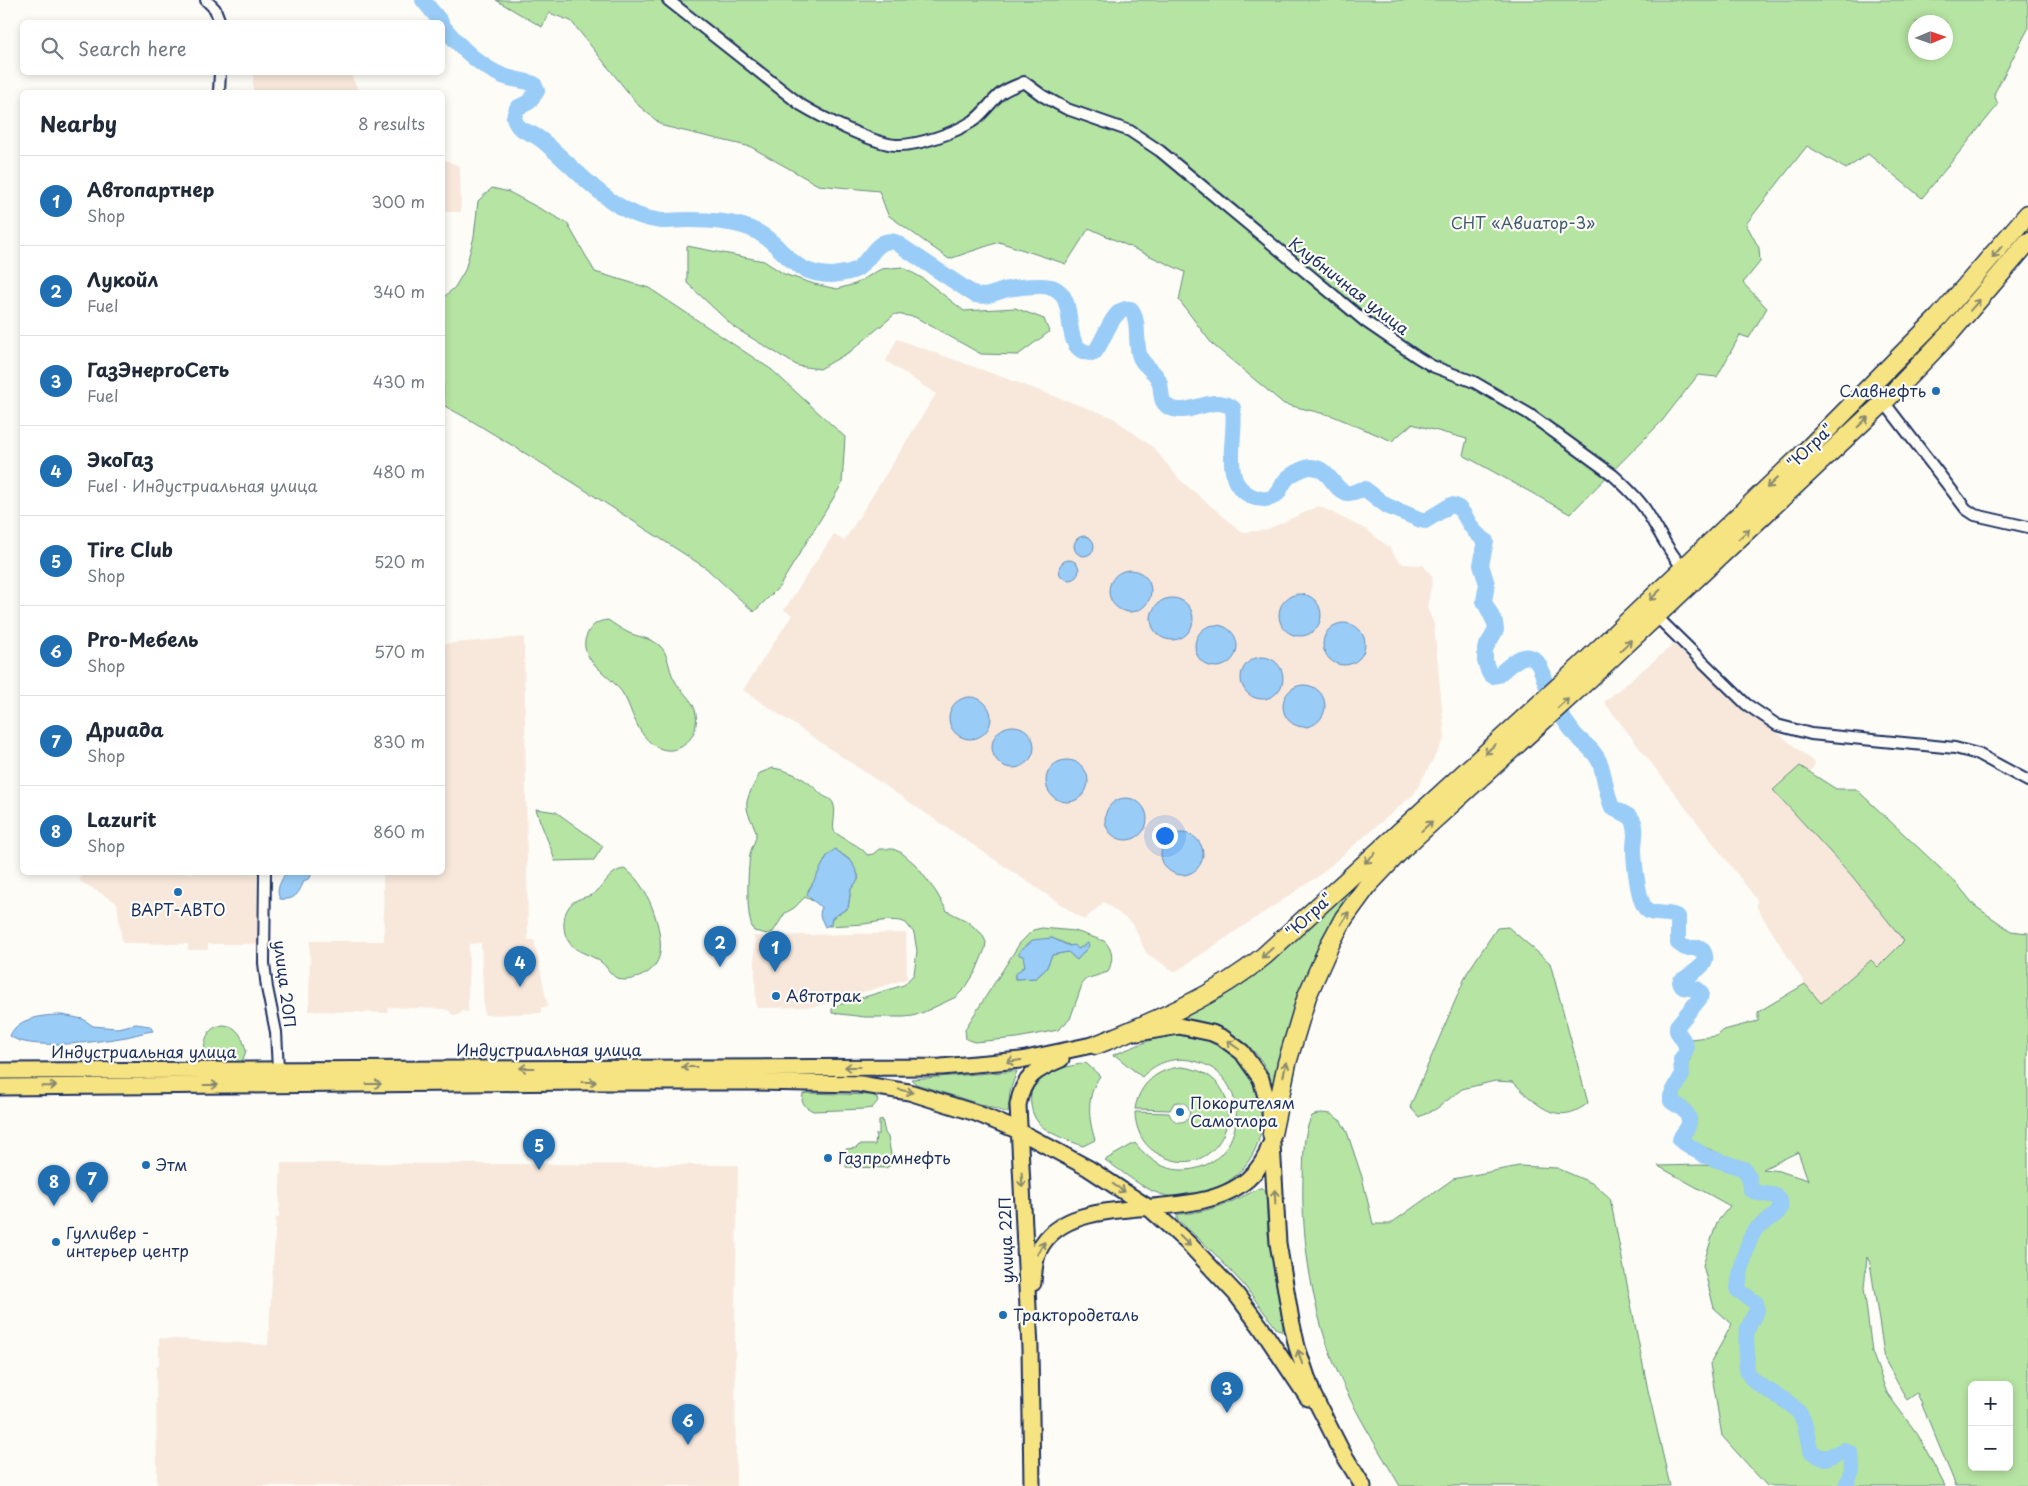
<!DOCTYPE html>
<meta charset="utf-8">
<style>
:root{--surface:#fff;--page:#f6f6f7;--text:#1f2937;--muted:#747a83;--line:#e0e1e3;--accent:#1f6fb2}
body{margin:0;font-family:"Playpen Sans",sans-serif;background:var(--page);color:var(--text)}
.controls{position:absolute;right:15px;bottom:15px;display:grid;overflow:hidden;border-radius:8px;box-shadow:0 2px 8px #0003}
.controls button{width:45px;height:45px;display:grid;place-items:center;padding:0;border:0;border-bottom:1px solid var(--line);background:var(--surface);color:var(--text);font:25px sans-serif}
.compass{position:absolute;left:1908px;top:15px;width:45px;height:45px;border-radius:50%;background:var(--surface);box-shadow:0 2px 8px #0003;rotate:88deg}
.you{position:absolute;left:1164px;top:835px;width:18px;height:18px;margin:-12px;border:4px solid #fff;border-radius:50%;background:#1a73e8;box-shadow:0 0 0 8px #1a73e833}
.badge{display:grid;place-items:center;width:32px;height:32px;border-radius:50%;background:var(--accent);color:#fff;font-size:16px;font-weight:700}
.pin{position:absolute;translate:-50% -41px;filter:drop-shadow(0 1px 2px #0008)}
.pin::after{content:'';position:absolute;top:26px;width:18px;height:15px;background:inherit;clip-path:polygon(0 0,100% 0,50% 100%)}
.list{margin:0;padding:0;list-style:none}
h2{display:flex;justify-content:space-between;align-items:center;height:65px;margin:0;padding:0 20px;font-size:21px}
h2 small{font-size:16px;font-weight:400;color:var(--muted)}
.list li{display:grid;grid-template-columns:32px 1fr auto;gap:15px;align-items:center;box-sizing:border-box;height:90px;padding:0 20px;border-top:1px solid var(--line)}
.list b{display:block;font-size:19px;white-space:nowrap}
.list p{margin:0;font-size:16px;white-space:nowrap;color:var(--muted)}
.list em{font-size:16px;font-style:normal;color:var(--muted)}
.icon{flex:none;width:28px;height:28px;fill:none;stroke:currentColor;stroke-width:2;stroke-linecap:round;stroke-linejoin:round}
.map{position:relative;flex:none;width:2028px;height:1486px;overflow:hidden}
.search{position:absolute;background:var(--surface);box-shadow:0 2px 8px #0003;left:20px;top:20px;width:425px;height:55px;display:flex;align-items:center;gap:12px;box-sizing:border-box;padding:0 18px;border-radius:8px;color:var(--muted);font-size:19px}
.panel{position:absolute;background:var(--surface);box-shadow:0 2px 8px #0003;left:20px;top:90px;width:425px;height:785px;border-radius:8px}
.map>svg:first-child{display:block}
.built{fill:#f8e8dc}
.green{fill:#b6e4a2;stroke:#688a80;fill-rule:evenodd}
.water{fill:#99ccf6;stroke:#678db9}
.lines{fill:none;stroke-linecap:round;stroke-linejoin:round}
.river{stroke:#99ccf6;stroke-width:16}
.street-casing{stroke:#1b2f5e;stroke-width:14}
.primary-casing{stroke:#1b2f5e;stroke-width:19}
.highway-casing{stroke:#1b2f5e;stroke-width:21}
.street{stroke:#fdfcf7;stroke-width:10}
.primary{stroke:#f6e381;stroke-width:15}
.highway{stroke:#f6e381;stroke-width:18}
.oneway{stroke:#888970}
.poi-dot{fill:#1f6fb2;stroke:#fdfcf7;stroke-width:2}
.labels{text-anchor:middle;stroke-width:4.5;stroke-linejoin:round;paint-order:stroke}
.park-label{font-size:16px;fill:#425c6f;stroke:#fdfcf7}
.street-label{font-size:16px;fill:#1b2f5e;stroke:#fdfcf7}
.poi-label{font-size:16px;fill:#1b2f5e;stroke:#fdfcf7;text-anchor:start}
</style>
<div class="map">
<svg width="2028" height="1486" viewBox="0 0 2028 1486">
<rect width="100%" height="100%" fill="#fdfcf7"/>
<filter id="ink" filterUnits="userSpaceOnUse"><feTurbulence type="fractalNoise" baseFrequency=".02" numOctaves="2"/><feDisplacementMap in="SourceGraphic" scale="10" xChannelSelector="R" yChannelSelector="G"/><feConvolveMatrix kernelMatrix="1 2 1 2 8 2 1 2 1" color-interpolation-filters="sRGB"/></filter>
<g filter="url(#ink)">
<path class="built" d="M253 73H350L359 92H253Z
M442 159 460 166 461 212H443Z
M897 339 1112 417 1154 448 1179 479 1242 532 1266 530 1319 506 1367 530 1390 548 1395 557 1403 564 1423 565 1433 577 1427 607 1434 625 1445 738 1414 794 1317 877 1175 972 1146 953 1133 924 1104 902 1084 920 743 690 792 615 784 610 834 534 844 541 936 394 886 361Z
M524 637 528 940H534L548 1007H541V1013L484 1015 481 943 469 944 468 1012 461 1011V1014L454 1015 451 1014 450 1011 443 1009 388 1007 387 1013 309 1011 310 941H384L383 873 442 872 443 644Z
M1674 644 1741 708 1783 737 1815 763 1810 773 1800 766 1773 790 1852 876 1904 941 1878 967 1871 960 1821 1004 1805 984 1757 908V900L1604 702Z
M81 872 257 873 258 944H208V950H188V944L122 943 117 903 80 881Z
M906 933 907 979 814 1007 756 1008 754 936Z
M281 1163 738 1165 735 1318 736 1486H157L156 1367 159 1366V1338L268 1345 276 1218H279Z"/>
<path class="green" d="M496 0H2028V29L1994 94 1998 105 1922 198 1868 154 1846 169 1807 146 1746 224 1759 248 1760 262 1743 283 1767 308 1749 338 1740 335 1717 377 1698 375 1662 421 1570 514 1463 455 1467 439 1412 424 1392 441 1333 416 1284 404 1212 344 1179 300 1185 272 1089 228 1066 264 999 242 949 259 888 215 879 191 818 185 751 147 663 126 639 106 571 21 549 13 542 27ZM1916 22H1946V52H1916Z
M492 188 509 192 567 223 595 272 649 288 772 370 845 437 842 484 779 587 754 612 706 568 574 483 472 421 443 405V298L455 287 465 270 474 237 478 201Z
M2028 223V233L1980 292 1896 379 1894 375Z
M687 246 764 261 784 274 814 284 837 289 855 284 881 269 902 267 922 278 964 311 1015 308 1044 319 1049 332 1018 355 981 354 915 317 895 314 851 351 820 369 798 366 735 328 687 283Z
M608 620C614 624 621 629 627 632 637 637 651 638 659 645 669 653 668 669 674 679 680 692 694 699 696 714 700 740 674 762 651 743 641 735 636 723 631 711 628 702 623 692 616 685 602 670 574 654 589 631 594 623 599 621 608 620Z
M1800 766 1836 789H1856L1958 885 1975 906 2011 931 2028 933V1486H1956L1917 1393 1907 1400 1885 1360 1870 1263 1867 1257 1864 1288 1872 1352 1887 1393 1918 1435 1945 1486H1767L1722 1436 1710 1364 1732 1324 1714 1308 1703 1265 1717 1222 1730 1206 1658 1166 1701 1165 1748 1168 1738 1161 1687 1140C1694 1117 1695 1116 1678 1099L1686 1080V1063L1690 1060V1039L1717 1036 1724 1030 1758 1021V1012L1805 984 1821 1003 1871 960 1878 967 1904 941 1852 876 1773 790ZM1798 1152 1808 1180 1779 1171 1763 1169ZM1972 1385H2009V1467H1972Z
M773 768C792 771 808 780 821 794 825 798 831 798 833 803 837 812 832 822 834 831 843 840 861 845 867 855L873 854 879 849H893L902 853 916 865 936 892 947 911 967 921 982 934 986 942 985 949 976 971 966 987 956 997 924 1012 913 1016 904 1017H865L832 1013V1009L835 1006 904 985 914 974 917 951 914 933 906 923 901 921 888 920 864 924 828 926 832 918 848 908 851 889 858 880V875L850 860 839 852 827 856 819 875 808 890 810 898 813 901 805 897 794 908 785 913 773 932 767 934 754 931C745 917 748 872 750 854 751 848 756 841 756 835 756 824 745 815 747 802 749 792 755 783 760 773Z
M536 809 556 812 603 846 594 860 555 861C550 843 541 827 536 809Z
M1396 841 1360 884 1274 1092C1265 1046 1225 1023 1182 1018L1181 1016Z
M624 869C646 879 666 934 659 957 656 967 649 973 639 977 632 979 623 982 617 978 610 975 607 966 601 962 591 954 576 953 569 942 561 931 562 909 575 901 582 897 590 897 596 892 606 883 610 871 624 869Z
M1508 927 1550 963 1588 1103C1557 1128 1536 1104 1513 1082L1495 1081 1462 1089 1436 1109 1419 1117 1410 1107 1467 973 1497 928Z
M1042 928 1075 931 1104 941C1114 950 1113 961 1108 972L1086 979 1083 982 1070 1019 1058 1030 1017 1038 974 1042 966 1039 965 1029 1020 943 1033 930ZM1052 938 1078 949 1087 944 1088 946 1077 960 1068 952 1052 955 1046 969 1036 978 1015 979V974L1025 966C1024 936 1027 943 1052 938Z
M224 1025C238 1026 243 1038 246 1051L242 1062 210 1063 206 1059C202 1044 206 1026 224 1025Z
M1177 1035C1191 1036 1205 1037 1218 1044 1283 1079 1275 1174 1202 1193 1188 1197 1174 1199 1160 1194 1141 1188 1122 1171 1105 1160L1135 1143C1149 1160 1164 1171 1186 1170 1249 1165 1254 1074 1194 1061 1175 1056 1156 1062 1142 1077L1116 1056 1114 1057 1113 1055 1151 1040Z
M1086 1063 1100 1076C1086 1096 1088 1118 1095 1140L1083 1146C1070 1141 1055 1136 1044 1128 1037 1123 1032 1114 1031 1105 1026 1072 1062 1068 1086 1063Z
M1181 1067C1265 1075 1224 1196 1155 1152 1142 1144 1135 1127 1135 1112L1169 1113C1172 1122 1180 1125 1188 1119 1193 1108 1185 1099 1174 1103L1170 1110 1135 1109C1139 1084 1157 1069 1181 1067Z
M1017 1071 1010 1091 1008 1113 916 1084 911 1079Z
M807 1093 871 1095 876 1097 878 1101 872 1108 865 1109 813 1111 806 1107 802 1101 803 1094Z
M1321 1113 1331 1114 1341 1121 1347 1132 1362 1177 1373 1224H1390L1453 1179 1519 1166 1557 1168 1594 1184 1610 1198 1648 1390 1670 1486H1400C1378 1449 1355 1412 1338 1373 1313 1317 1301 1239 1303 1179 1304 1158 1302 1135 1312 1116Z
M882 1119 885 1133 888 1137 892 1160 891 1165 886 1168 846 1167V1149L856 1148 859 1145H875L876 1134H879V1121Z
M1259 1188H1263L1266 1192 1268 1234 1283 1327 1282 1332 1276 1328 1244 1285 1210 1249 1177 1219V1215L1180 1214C1210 1212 1234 1202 1259 1188Z"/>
<path class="water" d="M1074 546a10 10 0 1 1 20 0a10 10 0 1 1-20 0Z
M1059 570a10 10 0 1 1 20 0a10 10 0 1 1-20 0Z
M1109 591a21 21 0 1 1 42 0a21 21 0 1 1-42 0Z
M1279 615a21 21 0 1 1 42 0a21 21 0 1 1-42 0Z
M1151 619a21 21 0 1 1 42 0a21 21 0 1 1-42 0Z
M1323 644a21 21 0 1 1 42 0a21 21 0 1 1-42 0Z
M1195 646a21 21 0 1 1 42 0a21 21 0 1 1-42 0Z
M1241 678a21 21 0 1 1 42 0a21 21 0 1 1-42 0Z
M1283 706a21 21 0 1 1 42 0a21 21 0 1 1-42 0Z
M949 718a21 21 0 1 1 42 0a21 21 0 1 1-42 0Z
M992 747a21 21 0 1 1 42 0a21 21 0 1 1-42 0Z
M1046 781a21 21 0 1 1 42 0a21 21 0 1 1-42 0Z
M1105 819a21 21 0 1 1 42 0a21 21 0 1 1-42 0Z
M1161 854a21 21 0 1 1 42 0a21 21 0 1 1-42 0Z
M835 849 852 862 858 875V880L851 889 848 908 832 918 831 924 825 927 820 916 821 907 810 898 807 894 827 856Z
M286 872 312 873 310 878 304 881C299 893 295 901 280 899 275 890 281 881 286 872Z
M1052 938 1069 946 1075 945 1078 949 1088 943 1089 946 1077 960 1068 952 1052 955 1046 969 1036 978 1015 979V974L1025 966 1023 956 1019 955 1020 950 1029 944 1032 940Z
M62 1015 83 1019 93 1026 117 1028 136 1024 150 1026 153 1031C142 1032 131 1037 120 1038 96 1042 28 1051 10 1036 17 1017 45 1015 62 1015Z"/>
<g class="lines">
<path class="river" d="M423 0 441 22
M442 25C458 45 479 66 503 76 513 80 524 80 534 84L537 91 529 102 517 108 514 117C515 120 516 125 519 127 522 130 528 132 532 134 540 138 547 144 553 150 585 178 617 217 662 221 671 221 680 220 689 220 709 220 730 221 749 228 784 241 787 275 832 275 840 274 850 273 857 269 871 260 876 237 895 242L975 295C988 298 996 292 1008 289 1018 287 1028 286 1039 286 1043 286 1050 286 1054 288 1081 301 1057 354 1094 353 1105 341 1112 305 1131 309 1140 323 1135 338 1139 354 1141 365 1155 370 1159 381 1163 390 1158 402 1170 408 1191 417 1212 393 1233 408 1236 430 1228 454 1234 477 1238 493 1263 507 1277 494 1281 491 1281 485 1285 481 1289 475 1304 467 1311 467 1329 467 1335 492 1347 493 1352 494 1359 489 1365 489L1387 506 1421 520 1425 521 1451 505C1463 506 1466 521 1473 529 1476 534 1481 537 1486 541L1481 565 1487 584 1484 601 1495 623 1496 630 1485 649V661L1489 673 1493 676 1498 675C1506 669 1519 654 1530 657 1540 660 1542 673 1545 682 1551 698 1562 718 1573 732 1582 744 1594 748 1600 763 1605 777 1606 793 1612 807 1618 812 1627 813 1632 819 1638 827 1634 839 1634 849 1634 861 1638 901 1646 909 1654 917 1668 910 1678 917V943L1685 948H1701C1715 965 1690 973 1680 982L1683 987 1697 989 1701 993 1700 998 1677 1026V1031C1684 1042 1691 1047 1681 1059L1682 1075 1671 1096V1101C1679 1107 1693 1113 1688 1126 1686 1132 1681 1134 1680 1140L1705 1156 1744 1169 1749 1177 1751 1190 1759 1193 1776 1196C1792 1215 1760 1220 1753 1233 1746 1246 1739 1275 1738 1290L1756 1303 1757 1310C1746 1330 1745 1332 1747 1354 1747 1359 1746 1365 1747 1370 1752 1388 1788 1396 1800 1414 1808 1426 1806 1438 1811 1451L1818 1456 1826 1458 1844 1450 1851 1453 1852 1470 1846 1486"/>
<defs>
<path id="street" d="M206 0 215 9 220 22
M668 0 801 105C821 117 874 144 896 145 917 146 955 133 973 121 983 114 990 103 1000 94 1007 88 1016 86 1024 82L1043 96 1067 109 1130 131 1160 151 1366 322 1417 357 1432 366 1474 382 1529 414 1613 475C1624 485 1636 496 1645 509 1658 529 1667 550 1683 568
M219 92 220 72
M1884 402 1966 509 1975 515 2028 527
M1656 616 1746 704 1777 725 1811 734 1955 748 1978 754 2028 781
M265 872 264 963 267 988 276 1032 278 1069"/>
<path id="primary" d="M1138 1033 1179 1026 1212 1033 1223 1038 1242 1052 1261 1079 1270 1111 1278 1243 1291 1320 1297 1347 1313 1395 1341 1450
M0 1071 941 1067 1021 1060 1106 1042
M0 1087 586 1082H753L859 1084 909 1092 976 1113 1019 1131 1088 1168 1149 1208 1189 1244 1236 1294 1260 1326 1308 1398
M1033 1283C1034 1272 1034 1260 1039 1250 1071 1185 1193 1228 1248 1179 1258 1170 1266 1159 1270 1145
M1336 1442 1363 1486
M1032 1486 1030 1348 1018 1105C1023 1077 1035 1070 1061 1059"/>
<path id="highway" d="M1096 1045C1155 1021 1214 997 1264 956L1580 667 1802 455 1939 317 2028 214
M1272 1134 1287 1063 1307 996 1331 942 1344 918 1368 885 1403 848 1590 678 1884 402 1952 331 2028 242"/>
</defs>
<use href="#street" class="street-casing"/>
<use href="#primary" class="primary-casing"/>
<use href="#highway" class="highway-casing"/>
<use href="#street" class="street"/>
<use href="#primary" class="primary"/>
<use href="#highway" class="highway"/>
</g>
<defs><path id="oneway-shaft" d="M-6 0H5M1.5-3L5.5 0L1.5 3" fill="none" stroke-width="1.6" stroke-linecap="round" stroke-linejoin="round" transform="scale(1.25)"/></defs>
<g class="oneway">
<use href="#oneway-shaft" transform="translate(1997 252) rotate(130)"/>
<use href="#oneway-shaft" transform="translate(1975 305) rotate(-49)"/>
<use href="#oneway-shaft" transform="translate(1863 422) rotate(-44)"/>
<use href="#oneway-shaft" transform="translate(1772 483) rotate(136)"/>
<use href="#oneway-shaft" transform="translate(1744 534) rotate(-43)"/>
<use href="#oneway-shaft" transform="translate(1655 595) rotate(136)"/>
<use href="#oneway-shaft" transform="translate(1626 645) rotate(-44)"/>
<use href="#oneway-shaft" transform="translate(1563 703) rotate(-43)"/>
<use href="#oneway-shaft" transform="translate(1490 749) rotate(138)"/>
<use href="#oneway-shaft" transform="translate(1427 826) rotate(-42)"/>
<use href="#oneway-shaft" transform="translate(1370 858) rotate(137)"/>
<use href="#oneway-shaft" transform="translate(1345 918) rotate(-58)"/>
<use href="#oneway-shaft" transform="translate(1267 953) rotate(138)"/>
<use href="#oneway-shaft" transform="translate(1233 1045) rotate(-145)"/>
<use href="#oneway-shaft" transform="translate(1014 1061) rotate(172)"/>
<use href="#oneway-shaft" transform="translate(689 1067) rotate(180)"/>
<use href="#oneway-shaft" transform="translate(852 1067) rotate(-180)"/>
<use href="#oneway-shaft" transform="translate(527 1068) rotate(180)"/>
<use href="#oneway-shaft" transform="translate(1285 1069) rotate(-77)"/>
<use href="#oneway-shaft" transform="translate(589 1082)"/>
<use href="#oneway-shaft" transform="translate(374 1084)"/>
<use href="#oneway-shaft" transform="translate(211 1085)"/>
<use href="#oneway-shaft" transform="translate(49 1086) rotate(-1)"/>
<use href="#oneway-shaft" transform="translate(906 1091) rotate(12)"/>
<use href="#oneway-shaft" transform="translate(1022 1180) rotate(87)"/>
<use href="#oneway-shaft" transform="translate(1119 1188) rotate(34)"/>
<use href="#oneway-shaft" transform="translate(1275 1197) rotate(-93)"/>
<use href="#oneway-shaft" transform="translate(1185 1241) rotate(44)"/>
<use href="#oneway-shaft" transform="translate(1041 1248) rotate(-60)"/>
<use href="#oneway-shaft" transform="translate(1300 1357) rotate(-107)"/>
</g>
</g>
<g class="poi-dot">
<circle cx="1936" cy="391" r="5"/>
<circle cx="178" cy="892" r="5"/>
<circle cx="776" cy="996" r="5"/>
<circle cx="1180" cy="1112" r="5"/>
<circle cx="828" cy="1158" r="5"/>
<circle cx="146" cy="1165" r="5"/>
<circle cx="56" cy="1242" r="5"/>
<circle cx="1003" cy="1315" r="5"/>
</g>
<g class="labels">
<g class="park-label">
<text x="1523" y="229">СНТ «Авиатор-3»</text>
</g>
<g class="street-label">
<text transform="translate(1349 286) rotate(38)" y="6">Клубничная улица</text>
<text transform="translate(1810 446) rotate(-44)" y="6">"Югра"</text>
<text transform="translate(1309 915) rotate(-43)" y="6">"Югра"</text>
<text transform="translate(285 984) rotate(83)" y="6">улица 20П</text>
<text x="549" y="1056">Индустриальная улица</text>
<text x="144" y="1058">Индустриальная улица</text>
<text transform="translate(1006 1240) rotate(-92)" y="6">улица 22П</text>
</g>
<g class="poi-label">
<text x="1926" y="397" text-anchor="end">Славнефть</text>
<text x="178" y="916" text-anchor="middle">ВАРТ-АВТО</text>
<text x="786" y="1002">Автотрак</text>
<text x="1190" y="1109">Покорителям<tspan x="1190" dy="18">Самотлора</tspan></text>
<text x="838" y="1164">Газпромнефть</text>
<text x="156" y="1171">Этм</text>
<text x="66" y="1239">Гулливер -<tspan x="66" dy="18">интерьер центр</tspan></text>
<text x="1013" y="1321">Трактородеталь</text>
</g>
</g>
</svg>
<div class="controls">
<button>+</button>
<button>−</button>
</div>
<svg class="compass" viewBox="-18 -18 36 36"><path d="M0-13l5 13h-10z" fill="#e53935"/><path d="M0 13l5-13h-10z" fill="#747a83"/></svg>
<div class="you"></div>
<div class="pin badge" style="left:775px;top:972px">1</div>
<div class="pin badge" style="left:720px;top:967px">2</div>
<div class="pin badge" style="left:1227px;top:1413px">3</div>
<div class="pin badge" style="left:520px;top:987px">4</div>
<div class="pin badge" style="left:539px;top:1170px">5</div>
<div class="pin badge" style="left:688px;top:1445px">6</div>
<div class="pin badge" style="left:92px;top:1203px">7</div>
<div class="pin badge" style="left:54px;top:1206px">8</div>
<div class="search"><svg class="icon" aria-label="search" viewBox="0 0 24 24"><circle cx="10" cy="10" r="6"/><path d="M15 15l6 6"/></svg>Search here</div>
<section class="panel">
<h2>Nearby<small>8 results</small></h2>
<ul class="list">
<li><span class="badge">1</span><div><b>Автопартнер</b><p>Shop</p></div><em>300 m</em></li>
<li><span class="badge">2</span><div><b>Лукойл</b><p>Fuel</p></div><em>340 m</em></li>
<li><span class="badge">3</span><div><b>ГазЭнергоСеть</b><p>Fuel</p></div><em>430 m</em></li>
<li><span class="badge">4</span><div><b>ЭкоГаз</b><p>Fuel · Индустриальная улица</p></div><em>480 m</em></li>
<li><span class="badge">5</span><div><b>Tire Club</b><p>Shop</p></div><em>520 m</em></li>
<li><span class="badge">6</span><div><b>Pro-Мебель</b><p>Shop</p></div><em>570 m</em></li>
<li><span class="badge">7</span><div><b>Дриада</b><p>Shop</p></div><em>830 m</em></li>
<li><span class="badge">8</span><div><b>Lazurit</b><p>Shop</p></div><em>860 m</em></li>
</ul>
</section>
</div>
